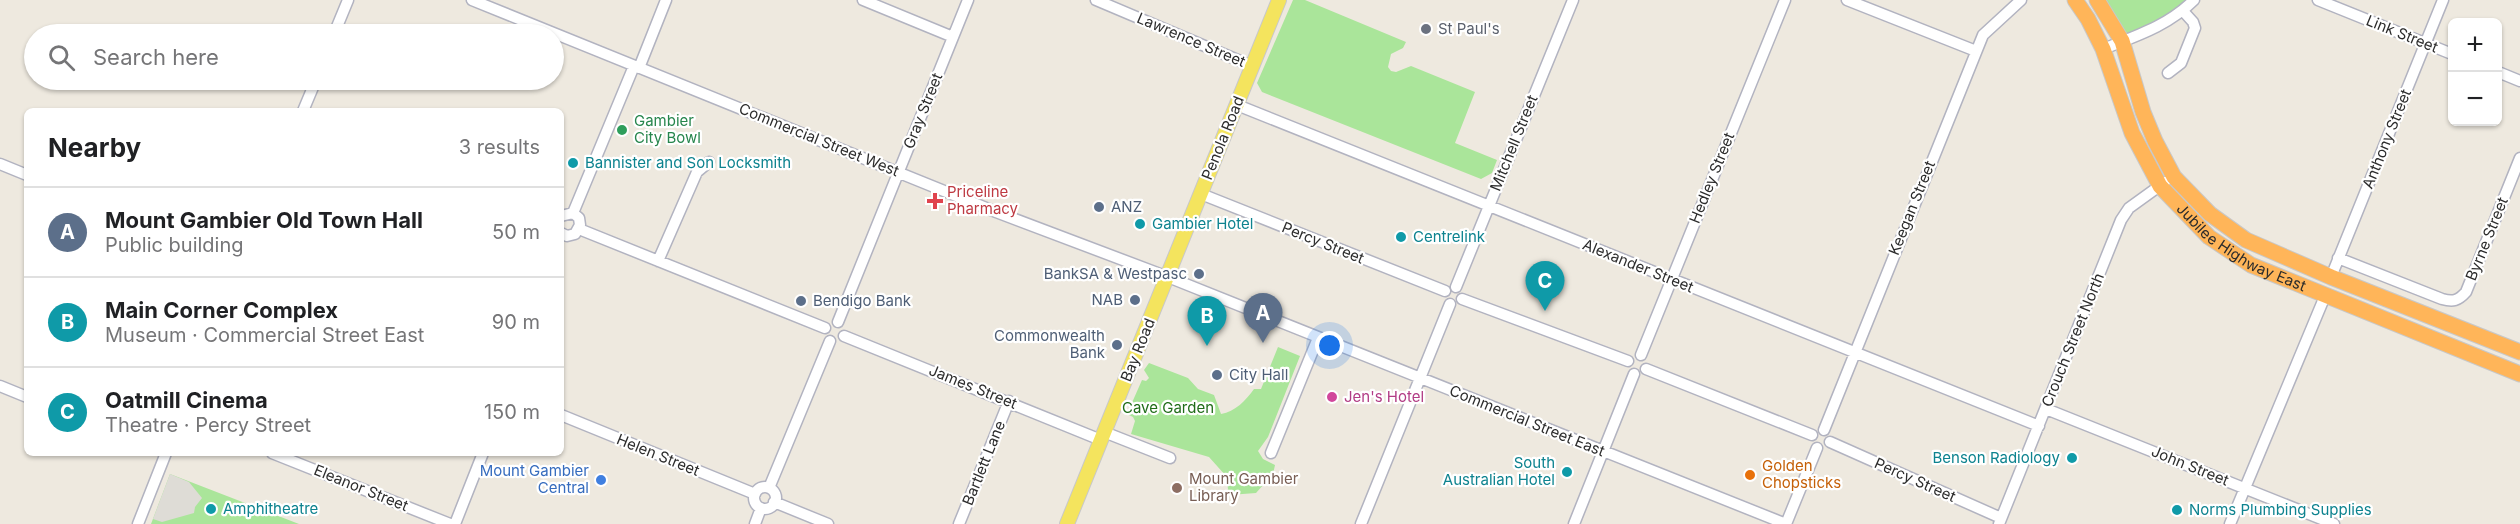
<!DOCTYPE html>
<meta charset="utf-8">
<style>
:root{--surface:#fff;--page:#f6f6f6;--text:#202124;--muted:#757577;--line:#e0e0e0;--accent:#0f766e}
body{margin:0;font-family:Inter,sans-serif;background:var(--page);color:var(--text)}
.controls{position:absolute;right:18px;top:18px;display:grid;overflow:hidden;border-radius:9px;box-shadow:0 2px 4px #0004}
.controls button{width:54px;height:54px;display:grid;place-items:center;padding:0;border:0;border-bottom:2px solid var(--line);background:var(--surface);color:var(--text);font:30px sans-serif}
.you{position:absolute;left:1330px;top:346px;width:21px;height:21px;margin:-15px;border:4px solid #fff;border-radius:50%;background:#1a73e8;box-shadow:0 0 0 9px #1a73e833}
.badge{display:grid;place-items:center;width:39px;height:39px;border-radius:50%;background:var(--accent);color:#fff;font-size:20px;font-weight:700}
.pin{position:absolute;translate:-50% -50px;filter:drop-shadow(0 2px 3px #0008)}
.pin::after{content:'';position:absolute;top:32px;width:21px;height:18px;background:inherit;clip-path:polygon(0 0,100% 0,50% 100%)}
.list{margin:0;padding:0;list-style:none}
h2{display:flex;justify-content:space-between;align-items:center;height:78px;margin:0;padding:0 24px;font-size:26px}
h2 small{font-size:20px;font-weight:400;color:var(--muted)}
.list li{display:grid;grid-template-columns:39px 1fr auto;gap:18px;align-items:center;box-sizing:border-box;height:90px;padding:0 24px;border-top:2px solid var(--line)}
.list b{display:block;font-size:22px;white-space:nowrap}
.list p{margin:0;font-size:20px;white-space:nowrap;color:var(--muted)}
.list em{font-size:20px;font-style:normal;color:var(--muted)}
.icon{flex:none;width:33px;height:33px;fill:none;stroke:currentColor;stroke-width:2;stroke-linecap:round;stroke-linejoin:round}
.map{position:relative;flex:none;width:2520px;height:524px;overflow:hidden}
.search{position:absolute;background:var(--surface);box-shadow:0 2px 4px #0004;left:24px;top:24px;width:540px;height:66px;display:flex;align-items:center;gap:15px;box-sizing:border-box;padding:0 21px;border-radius:33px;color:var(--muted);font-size:22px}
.panel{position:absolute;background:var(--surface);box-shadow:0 2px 4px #0004;left:24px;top:108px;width:540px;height:348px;border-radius:9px}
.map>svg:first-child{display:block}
.green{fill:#aae59a}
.plaza{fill:#dedcd6}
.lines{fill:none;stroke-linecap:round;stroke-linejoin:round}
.minor-casing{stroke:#b2b3c0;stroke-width:13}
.major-casing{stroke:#c8c8c8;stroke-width:16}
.highway-casing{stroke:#c8c8c8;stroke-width:17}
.minor{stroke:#fff;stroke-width:10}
.major{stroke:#f4e45e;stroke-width:14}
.highway{stroke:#ffb559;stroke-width:15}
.worship-dot{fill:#6b7280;stroke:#fff;stroke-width:2}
.leisure-dot{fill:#2e9e5b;stroke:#fff;stroke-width:2}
.culture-dot{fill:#0f9aa8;stroke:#fff;stroke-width:2}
.health-dot{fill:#e0444e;stroke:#fff;stroke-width:2}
.service-dot{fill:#5c6f8a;stroke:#fff;stroke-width:2}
.hotel-dot{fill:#d1479c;stroke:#fff;stroke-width:2}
.food-dot{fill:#e8710a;stroke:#fff;stroke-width:2}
.shop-dot{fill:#3f7fe0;stroke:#fff;stroke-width:2}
.education-dot{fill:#8d6e63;stroke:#fff;stroke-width:2}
.labels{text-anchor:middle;stroke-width:4.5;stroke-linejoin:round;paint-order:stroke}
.worship-label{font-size:15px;fill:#5b616d;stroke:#fff;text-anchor:start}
.street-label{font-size:15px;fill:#2c2c2c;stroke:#fff}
.leisure-label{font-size:15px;fill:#27864d;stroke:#fff;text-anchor:start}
.culture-label{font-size:15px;fill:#0d838f;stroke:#fff;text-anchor:start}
.health-label{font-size:15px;fill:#be3a42;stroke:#fff;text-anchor:start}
.service-label{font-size:15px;fill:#4e5e75;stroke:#fff;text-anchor:start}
.hotel-label{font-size:15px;fill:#b23c85;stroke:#fff;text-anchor:start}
.park-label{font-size:15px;fill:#206d19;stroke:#fff}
.food-label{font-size:15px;fill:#c56008;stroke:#fff;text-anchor:start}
.shop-label{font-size:15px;fill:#366cbe;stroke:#fff;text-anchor:end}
.education-label{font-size:15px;fill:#785e54;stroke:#fff;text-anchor:start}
</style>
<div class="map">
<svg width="2520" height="524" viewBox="0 0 2520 524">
<rect width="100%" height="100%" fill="#eee9df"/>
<path class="green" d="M1293 0H1305L1406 42 1403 48 1391 54 1388 67 1391 71 1396 72 1411 66 1475 92 1455 143 1497 160 1492 173 1481 179 1262 92 1257 83Z
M2102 0H2188L2154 25 2127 36Z
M1278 347 1300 356 1268 437 1258 451 1263 459 1275 465 1273 474 1256 493 1229 495 1226 476 1209 457 1131 434 1135 421 1133 417 1127 414 1142 380 1146 381 1149 378 1144 370 1149 363 1188 378 1198 389 1214 395 1221 414C1235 412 1246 400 1254 389H1261Z
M170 474 299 524H151Z"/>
<path class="plaza" d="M170 474 189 482 202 498 195 507 194 513 162 522 153 519Z"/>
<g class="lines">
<defs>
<path id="minor" d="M472 0 996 212 1168 277 1786 524
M863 0 953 37
M1096 0 1252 66
M1847 0 1976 51
M2318 0 2452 54
M334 34 348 0
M2103 49C2136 36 2168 26 2194 0
M639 68 666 0
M2498 72 2520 81
M2168 73 2181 63 2195 28 2193 22 2183 11
M1237 105 2039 426
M303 111 316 80
M0 164 27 175
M1201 194 1445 291
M573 213 634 66
M561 216 573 213 579 218 580 225 575 234 567 236 561 233
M579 229 825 328
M2338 258 2442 299C2453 302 2458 301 2466 292L2520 158
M658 261 697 172 709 162
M2331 277 2443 0
M1456 287 1573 0
M1462 299 1628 361
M838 322 968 0
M844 336 1101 440
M1641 355 1785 0
M1646 369 1812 435
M0 386 27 397
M2046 409 2334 524
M561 415 755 494
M1824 430 1983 35 2021 0
M1104 432 1170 458
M1830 442 2001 518
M272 453 450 524
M1271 453 1318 338
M754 498a11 11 0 1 1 22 0a11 11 0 1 1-22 0Z
M769 488 830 341
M774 502 828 524
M138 524 166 453
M455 524 483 453
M755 524 761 508
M959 524 1009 401
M1361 524 1450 304
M1574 524 1634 374
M1786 524 1817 448
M1999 524 2121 220 2129 208 2165 182
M2230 524 2325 296"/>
<path id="major" d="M1067 524 1279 0"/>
<g id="highway">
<path id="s1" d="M2075 0 2088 19 2103 49 2132 133 2160 186 2209 237 2251 265 2520 374"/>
<path d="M2097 0 2122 41 2143 112 2155 141 2174 177 2210 214 2246 240 2331 277 2520 352"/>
</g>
</defs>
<use href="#minor" class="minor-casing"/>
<use href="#major" class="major-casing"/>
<use href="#highway" class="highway-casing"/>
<use href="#minor" class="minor"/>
<use href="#major" class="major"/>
<use href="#highway" class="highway"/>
</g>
<circle class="worship-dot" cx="1426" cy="29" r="6"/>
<circle class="leisure-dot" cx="622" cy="130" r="6"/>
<g class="culture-dot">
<circle cx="573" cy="163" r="6"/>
<circle cx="1140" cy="224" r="6"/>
<circle cx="1401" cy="237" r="6"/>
<circle cx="2072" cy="458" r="6"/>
<circle cx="1567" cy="472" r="6"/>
<circle cx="211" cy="509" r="6"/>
<circle cx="2177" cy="510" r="6"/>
</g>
<path class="health-dot" d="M932 192h6v6h6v6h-6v6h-6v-6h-6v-6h6z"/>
<g class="service-dot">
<circle cx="1099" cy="207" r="6"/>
<circle cx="1199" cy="274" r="6"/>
<circle cx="1135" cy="300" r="6"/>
<circle cx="801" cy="301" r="6"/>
<circle cx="1117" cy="345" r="6"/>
<circle cx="1217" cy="375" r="6"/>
</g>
<circle class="hotel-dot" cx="1332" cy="397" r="6"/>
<circle class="food-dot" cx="1750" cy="475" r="6"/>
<circle class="shop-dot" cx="601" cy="480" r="6"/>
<circle class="education-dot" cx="1177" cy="488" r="6"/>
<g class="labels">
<g class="worship-label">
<text x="1438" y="34">St Paul's</text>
</g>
<g class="street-label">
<text transform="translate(2402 34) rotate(22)" y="5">Link Street</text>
<text transform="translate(1191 40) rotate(23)" y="5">Lawrence Street</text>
<text transform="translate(923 111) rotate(-68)" y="5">Gray Street</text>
<text transform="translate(1223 138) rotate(-68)" y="5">Penola Road</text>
<text transform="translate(2387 139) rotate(-68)" y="5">Anthony Street</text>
<text transform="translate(819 140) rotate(22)" y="5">Commercial Street West</text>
<text transform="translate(1514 143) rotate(-68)" y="5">Mitchell Street</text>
<text transform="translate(1712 178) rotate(-68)" y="5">Hedley Street</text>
<text transform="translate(1912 208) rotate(-68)" y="5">Keegan Street</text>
<text transform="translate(2487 239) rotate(-68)" y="5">Byrne Street</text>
<text transform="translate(1323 243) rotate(22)" y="5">Percy Street</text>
<text dy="5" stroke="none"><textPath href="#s1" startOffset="309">Jubilee Highway East</textPath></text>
<text transform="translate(1638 266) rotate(22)" y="5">Alexander Street</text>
<text transform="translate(2073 340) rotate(-68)" y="5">Crouch Street North</text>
<text transform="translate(1138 350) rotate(-68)" y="5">Bay Road</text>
<text transform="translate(973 387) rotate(22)" y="5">James Street</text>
<text transform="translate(1527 421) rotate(22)" y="5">Commercial Street East</text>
<text transform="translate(658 455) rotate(22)" y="5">Helen Street</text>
<text transform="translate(984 463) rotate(-68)" y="5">Bartlett Lane</text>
<text transform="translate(2190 466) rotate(22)" y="5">John Street</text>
<text transform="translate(1915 480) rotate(24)" y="5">Percy Street</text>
<text transform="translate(361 488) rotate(22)" y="5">Eleanor Street</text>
</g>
<g class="leisure-label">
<text x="634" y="126">Gambier<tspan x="634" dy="17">City Bowl</tspan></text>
</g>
<g class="culture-label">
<text x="585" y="168">Bannister and Son Locksmith</text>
<text x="1152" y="229">Gambier Hotel</text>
<text x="1413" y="242">Centrelink</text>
<text x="2060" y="463" text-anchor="end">Benson Radiology</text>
<text x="1555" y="468" text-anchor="end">South<tspan x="1555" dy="17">Australian Hotel</tspan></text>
<text x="223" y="514">Amphitheatre</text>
<text x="2189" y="515">Norms Plumbing Supplies</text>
</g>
<g class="health-label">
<text x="947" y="197">Priceline<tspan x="947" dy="17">Pharmacy</tspan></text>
</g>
<g class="service-label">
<text x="1111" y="212">ANZ</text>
<text x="1187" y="279" text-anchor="end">BankSA &amp; Westpasc</text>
<text x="1123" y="305" text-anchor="end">NAB</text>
<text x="813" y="306">Bendigo Bank</text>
<text x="1105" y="341" text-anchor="end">Commonwealth<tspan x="1105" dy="17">Bank</tspan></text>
<text x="1229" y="380">City Hall</text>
</g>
<g class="hotel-label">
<text x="1344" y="402">Jen's Hotel</text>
</g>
<g class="park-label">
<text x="1168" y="413">Cave Garden</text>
</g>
<g class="food-label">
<text x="1762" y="471">Golden<tspan x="1762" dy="17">Chopsticks</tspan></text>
</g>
<g class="shop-label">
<text x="589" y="476">Mount Gambier<tspan x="589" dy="17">Central</tspan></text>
</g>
<g class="education-label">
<text x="1189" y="484">Mount Gambier<tspan x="1189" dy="17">Library</tspan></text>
</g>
</g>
</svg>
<div class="controls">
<button>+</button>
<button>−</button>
</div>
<div class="you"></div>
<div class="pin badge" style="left:1263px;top:343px;background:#5c6f8a">A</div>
<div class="pin badge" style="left:1207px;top:346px;background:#0f9aa8">B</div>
<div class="pin badge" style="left:1545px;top:311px;background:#0f9aa8">C</div>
<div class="search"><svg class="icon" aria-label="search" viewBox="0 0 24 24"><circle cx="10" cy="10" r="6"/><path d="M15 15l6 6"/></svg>Search here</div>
<section class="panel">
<h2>Nearby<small>3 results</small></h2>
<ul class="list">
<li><span class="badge" style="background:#5c6f8a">A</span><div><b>Mount Gambier Old Town Hall</b><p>Public building</p></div><em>50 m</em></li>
<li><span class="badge" style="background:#0f9aa8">B</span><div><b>Main Corner Complex</b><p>Museum · Commercial Street East</p></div><em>90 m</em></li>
<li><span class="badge" style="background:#0f9aa8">C</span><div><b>Oatmill Cinema</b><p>Theatre · Percy Street</p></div><em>150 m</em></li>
</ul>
</section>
</div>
